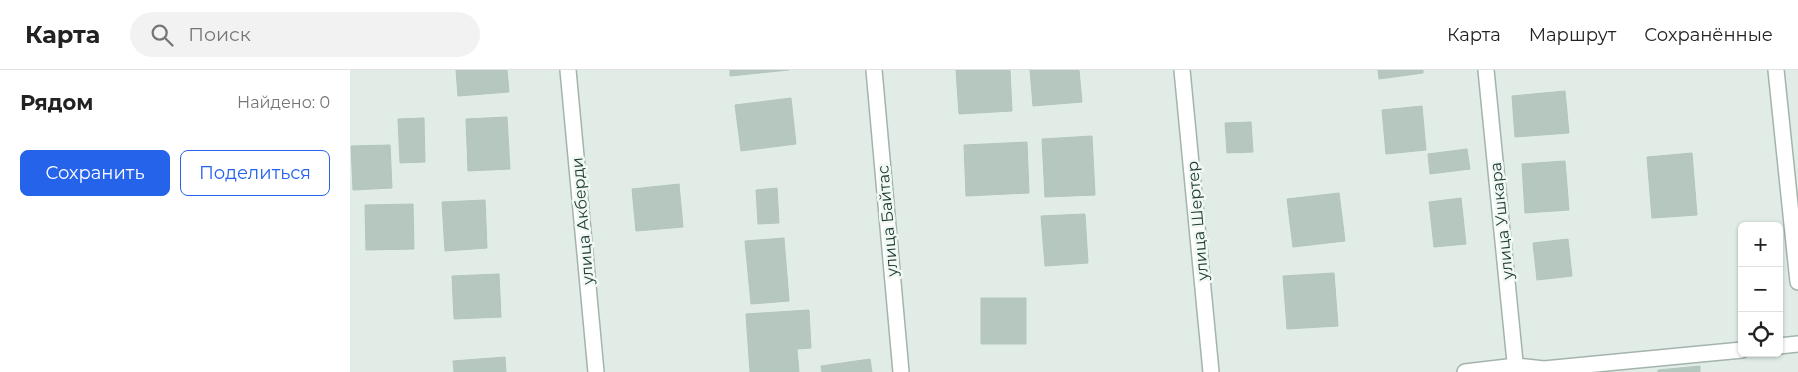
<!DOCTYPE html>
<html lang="ru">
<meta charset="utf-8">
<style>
:root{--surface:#fff;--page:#f2f2f2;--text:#222;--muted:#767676;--line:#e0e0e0;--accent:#2563eb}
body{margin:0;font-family:Montserrat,sans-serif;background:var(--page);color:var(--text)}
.controls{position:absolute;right:15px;bottom:15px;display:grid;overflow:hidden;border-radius:8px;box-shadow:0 1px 4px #0004}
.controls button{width:45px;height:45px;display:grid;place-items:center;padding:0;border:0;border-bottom:1px solid var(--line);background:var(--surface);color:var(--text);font:25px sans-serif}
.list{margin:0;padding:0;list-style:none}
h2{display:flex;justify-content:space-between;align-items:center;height:65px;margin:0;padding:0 20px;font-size:21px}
h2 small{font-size:16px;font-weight:400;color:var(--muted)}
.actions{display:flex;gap:10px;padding:15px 20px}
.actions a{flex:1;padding:11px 0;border:1px solid var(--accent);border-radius:8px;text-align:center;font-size:18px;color:var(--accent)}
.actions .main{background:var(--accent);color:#fff}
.icon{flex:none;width:28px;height:28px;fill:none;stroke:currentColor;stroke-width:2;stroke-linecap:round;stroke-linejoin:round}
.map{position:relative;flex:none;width:1448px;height:302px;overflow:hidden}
header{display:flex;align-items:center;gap:30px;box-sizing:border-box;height:70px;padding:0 25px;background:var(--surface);border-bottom:1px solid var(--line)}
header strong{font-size:24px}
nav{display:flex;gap:28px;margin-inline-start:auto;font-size:18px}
.search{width:350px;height:45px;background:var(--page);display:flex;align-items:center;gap:12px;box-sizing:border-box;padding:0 18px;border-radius:28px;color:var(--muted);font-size:19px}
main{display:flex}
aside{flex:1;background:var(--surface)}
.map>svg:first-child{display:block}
.building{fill:#b6c7bf;stroke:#b3c6bd}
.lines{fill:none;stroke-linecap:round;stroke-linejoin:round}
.minor-casing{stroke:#a3b4ad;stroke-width:18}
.minor{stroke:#fff;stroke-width:15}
.labels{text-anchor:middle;stroke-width:5;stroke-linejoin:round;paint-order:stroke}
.street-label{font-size:16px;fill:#203e34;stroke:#f2f9f5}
</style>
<header>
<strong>Карта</strong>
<div class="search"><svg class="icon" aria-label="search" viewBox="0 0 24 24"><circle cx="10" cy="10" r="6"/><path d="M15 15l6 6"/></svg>Поиск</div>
<nav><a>Карта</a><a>Маршрут</a><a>Сохранённые</a></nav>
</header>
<main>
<aside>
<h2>Рядом<small>Найдено: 0</small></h2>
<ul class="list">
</ul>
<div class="actions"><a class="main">Сохранить</a><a>Поделиться</a></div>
</aside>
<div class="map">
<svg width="1448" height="302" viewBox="0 0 1448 302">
<rect width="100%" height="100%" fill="#e1ece6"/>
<path class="building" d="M106 0H157L159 22 108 26Z
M380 0H439L380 6Z
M606 0H660L662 41 609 44Z
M680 0H729L732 32 683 36Z
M1028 0H1073V3L1029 9Z
M1215 21 1219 63 1165 67 1162 26Z
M441 28 446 74 391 81 385 35Z
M1072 36 1076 80 1036 84 1032 40Z
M157 47 160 99 118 101 116 49Z
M74 48 75 92 50 93 48 49Z
M901 52 903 82 877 83 875 53Z
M742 66 745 125 695 127 692 69Z
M677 72 679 123 616 126 614 75Z
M40 75 42 118 3 120 1 76Z
M1117 79 1120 99 1080 104 1078 84Z
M1342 83 1347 145 1302 148 1297 87Z
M1215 91 1219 140 1175 143 1172 94Z
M329 114 333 157 286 161 282 119Z
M427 118 429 153 408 154 406 120Z
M989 123 995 171 943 177 937 129Z
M1111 128 1116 174 1084 177 1079 132Z
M135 130 137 178 95 181 92 132Z
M63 134 64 179 16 180 15 135Z
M735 144 738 193 695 196 691 146Z
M434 168 439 231 401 234 395 171Z
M1218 169 1222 206 1187 210 1183 173Z
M984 203 988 256 937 259 933 206Z
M149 204 151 247 104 249 102 206Z
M631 228H676V274H631Z
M459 240 461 278 447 279 449 302H400L396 244Z
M155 287 156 302H104L103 291Z
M520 289 522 302H472L471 296Z
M1350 296V302H1308V300Z"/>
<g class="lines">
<defs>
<path id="minor" d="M218 0 246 302
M524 0 551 302
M832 0 861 302
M1136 0 1166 302
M1426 0 1448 212
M1429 276 1448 274
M1115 302 1166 296 1194 299 1392 280"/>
</defs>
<use href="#minor" class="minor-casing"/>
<use href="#minor" class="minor"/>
</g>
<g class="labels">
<g class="street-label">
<text transform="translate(232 151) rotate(-95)" y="6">улица Акберди</text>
<text transform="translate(537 151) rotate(-95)" y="6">улица Байтас</text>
<text transform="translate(847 151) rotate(-95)" y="6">улица Шертер</text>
<text transform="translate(1151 151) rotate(-96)" y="6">улица Ушкара</text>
</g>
</g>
</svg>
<div class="controls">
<button>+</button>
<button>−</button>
<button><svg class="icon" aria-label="locate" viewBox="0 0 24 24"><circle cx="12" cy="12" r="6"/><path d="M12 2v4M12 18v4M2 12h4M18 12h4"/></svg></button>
</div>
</div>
</main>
